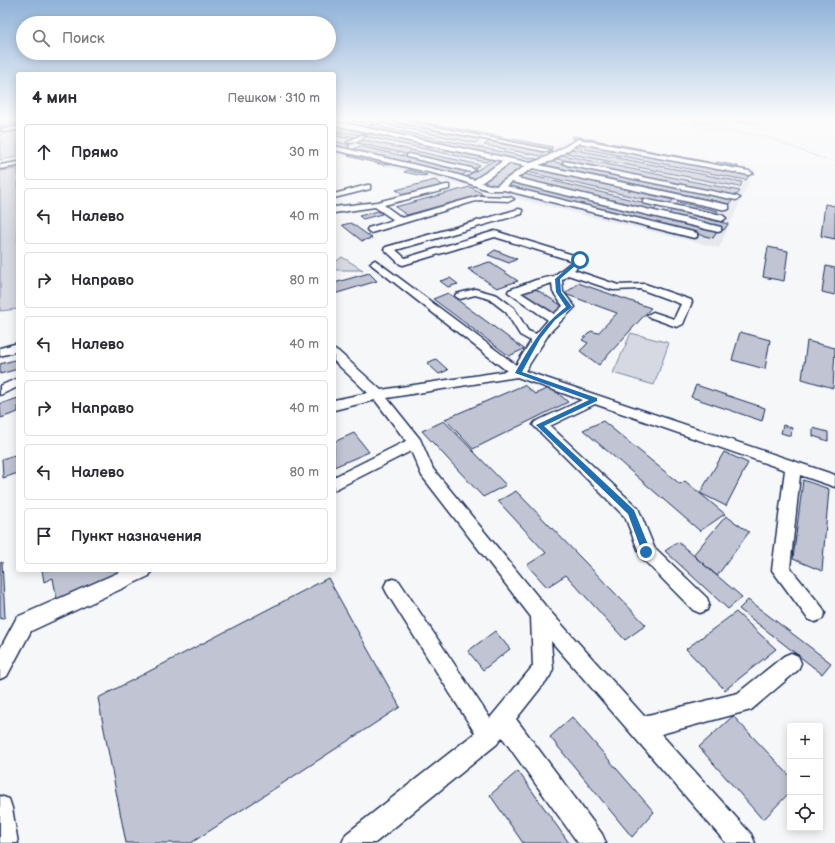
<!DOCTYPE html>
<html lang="ru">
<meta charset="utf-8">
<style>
:root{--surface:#fff;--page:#f7f7f7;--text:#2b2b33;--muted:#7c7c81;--line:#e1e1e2}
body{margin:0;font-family:"Balsamiq Sans",sans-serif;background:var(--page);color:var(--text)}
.controls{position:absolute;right:12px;bottom:12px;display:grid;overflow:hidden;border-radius:4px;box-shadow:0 2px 10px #0003}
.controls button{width:36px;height:36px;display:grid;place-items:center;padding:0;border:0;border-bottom:1px solid var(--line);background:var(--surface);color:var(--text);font:20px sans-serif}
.stop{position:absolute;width:12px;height:12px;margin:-9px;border:3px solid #1f6fb2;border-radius:50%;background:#fff}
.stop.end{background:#1f6fb2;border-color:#fff;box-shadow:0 1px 4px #0008}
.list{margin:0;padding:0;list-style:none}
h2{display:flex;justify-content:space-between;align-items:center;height:52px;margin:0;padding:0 16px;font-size:17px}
h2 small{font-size:13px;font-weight:400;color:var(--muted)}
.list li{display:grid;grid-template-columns:26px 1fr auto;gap:12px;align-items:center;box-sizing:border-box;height:56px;margin:0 8px 8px;padding:0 8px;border:1px solid var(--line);border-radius:4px}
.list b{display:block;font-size:15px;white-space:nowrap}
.list em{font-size:13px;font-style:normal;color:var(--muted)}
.icon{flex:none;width:22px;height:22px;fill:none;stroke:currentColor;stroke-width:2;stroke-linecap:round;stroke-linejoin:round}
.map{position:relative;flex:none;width:835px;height:843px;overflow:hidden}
.search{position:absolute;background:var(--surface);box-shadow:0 2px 10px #0003;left:16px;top:16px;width:320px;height:44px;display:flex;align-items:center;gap:10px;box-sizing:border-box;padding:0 14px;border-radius:22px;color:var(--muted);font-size:15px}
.panel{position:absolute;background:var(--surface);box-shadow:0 2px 10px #0003;left:16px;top:72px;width:320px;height:500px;border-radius:4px}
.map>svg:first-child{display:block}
.built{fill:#e6e8ee}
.green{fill:#d6d9e2;stroke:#7884a0}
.building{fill:#c0c4d3;stroke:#1b2f5e}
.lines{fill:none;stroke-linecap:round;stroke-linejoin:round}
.minor-casing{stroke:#1b2f5e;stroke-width:3}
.path{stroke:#1b2f5e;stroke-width:1;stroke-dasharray:0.5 1.5;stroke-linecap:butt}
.minor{fill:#fff;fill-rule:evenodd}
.route{fill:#1f6fb2}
</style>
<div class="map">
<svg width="835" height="843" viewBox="0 0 835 843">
<rect width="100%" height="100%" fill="#f6f7f9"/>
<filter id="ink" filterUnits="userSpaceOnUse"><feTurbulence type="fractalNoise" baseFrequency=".025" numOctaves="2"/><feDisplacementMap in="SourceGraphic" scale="8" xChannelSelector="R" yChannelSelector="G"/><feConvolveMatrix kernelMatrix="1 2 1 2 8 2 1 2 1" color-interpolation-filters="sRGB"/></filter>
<g filter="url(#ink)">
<path class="built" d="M334 120H419L555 146 573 135 755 169 719 248 334 154Z"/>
<path class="green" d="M690 120H758L764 123H695Z
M18 130V157L0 160V133Z
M18 169V309L0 311V171Z
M342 257 363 270H334V263Z
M631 333 669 343 654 385 613 373Z"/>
<path class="building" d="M387 120 481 139 475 143 380 123Z
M399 120H412L553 147 550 150Z
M356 121 373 125 366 128 341 123Z
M18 122V125L0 128V125Z
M334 125 367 132 360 135 334 130Z
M380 127 537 159 532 163 373 129Z
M334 133 355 137 351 139 334 136Z
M371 133 493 158 486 162 364 136Z
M574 136 708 162 706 164 571 138Z
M365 140 480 165 473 169 357 143Z
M334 141 350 145 348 146H350L345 149 334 147Z
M490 141 546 152 541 156 484 145Z
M580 143 749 175 746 180 575 147Z
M360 146 468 171 461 176 352 150Z
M571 149 742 182 740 187 566 153Z
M353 154 389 163 384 165 348 156Z
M562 155 740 191 736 196 557 159Z
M496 159 506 161 475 181 464 178Z
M550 161 733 199 730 204 545 165Z
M717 162 738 166 737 168 715 164Z
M512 163 524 166 494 187 482 183Z
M534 168 673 200 669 205 527 172Z
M408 170 427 175 423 176 404 172Z
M524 174 658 206 652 212 517 179Z
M435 180 444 186 405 195 396 190Z
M513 182 717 232 713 238 506 187Z
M470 187 483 194 407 215 395 207Z
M678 202 718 211 715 216 674 207Z
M825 204 835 206V239L821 236Z
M672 210 728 224 724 230 667 216Z
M378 211 382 214 363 219 359 216Z
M351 223 372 238 362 241 342 225Z
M768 247 788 251 784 281 763 277Z
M495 250 517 259 509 263 488 255Z
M489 262 518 281 497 288 468 269Z
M826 266 835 268V295L822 292Z
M369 273 377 281 334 294V283Z
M450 278 458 284 448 287 440 281Z
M578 283 651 308 599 365 580 351 588 343 582 340 591 331 598 333 617 313 565 294Z
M534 288 567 309 555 314 522 293Z
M448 293 524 349 509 356 433 299Z
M740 332 770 340 765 369 732 360Z
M807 341 835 348 833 388 802 379Z
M18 359V369L0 374V364Z
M436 359 448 370 439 374 427 363Z
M524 385 535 394 551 387 568 402 473 449 445 419Z
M696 385 765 408 762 421 691 397Z
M18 398V412L1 418 0 404Z
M444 421 506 485 483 497 422 431Z
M603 421 680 484 685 481 725 514 700 531 583 430Z
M783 425 792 428 791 436 781 433Z
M813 428 828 432V441L813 436Z
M354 433 369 452 334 467V442Z
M724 452 748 463 726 506 700 493Z
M18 454V473L3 478 2 459Z
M803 480 829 489 822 571 793 559Z
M516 491 646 625 625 640 566 575 547 587 527 565 546 553 498 501Z
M726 516 749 532 717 576 693 555Z
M678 542 693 555 742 597 728 609 665 551Z
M2 562 5 617 0 619V563Z
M42 570H137L58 606 53 578 44 582Z
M328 578 400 707 191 843H126L98 698Z
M748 600 831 663 822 674 739 609Z
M736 612 776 649 725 690 686 649Z
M495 631 510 649 483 670 468 651Z
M733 716 790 776V792L763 820 699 747Z
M572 717 654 812 632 837 550 737Z
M518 771 569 843H523L490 795Z"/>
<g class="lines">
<defs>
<path id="minor" d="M377 120H385L377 124H373V122Z
M389 120H400L551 150 548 152Z
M334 121 531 163 546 157 578 139 749 171 753 173 749 175 579 143 552 161 539 165 729 205V209L726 210 533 168 517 178 721 227V231L718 232 512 182 506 186 697 233V237L694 238 504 190H488L453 178 334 150V146L455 174 474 180 503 161 334 125ZM510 163 525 166 496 186 481 183Z
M18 126V130L4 132 1 130Z
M361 135 366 136 352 143 347 142Z
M409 154 471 168 475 170 471 172 407 157V155Z
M564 161 736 196 740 198 736 200 567 165 563 163Z
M18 162V166L0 169V165Z
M367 185H370V189L334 198V194Z
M446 185H449V189L384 205 402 218 479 196 510 197 514 199 510 201 479 200 371 233 367 230 368 228 394 220 375 207 334 213V207L377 202Z
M643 199 722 215 726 218 722 221 643 203Z
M519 209 522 210V214L396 250 405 258 495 231 583 258 585 260 574 270 618 285 645 284 691 300 692 302 683 324 677 327 649 317 647 315 653 312 674 319 681 304 640 289 613 290 568 275 562 280 563 292 575 307 550 332 525 371 835 475V487L800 475 790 568 822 607 825 613 822 619 815 622 808 619 772 570 785 470 595 404 550 426 638 508 654 547 707 598 709 604 707 610 700 613 693 610 641 557 625 517 533 425 535 422 582 400 517 377 387 398 420 439 433 469 547 608 644 716 738 693 784 656 791 653 798 656 801 663 798 670 751 710 661 734 751 834 755 843H726L551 641 553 669 550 676 516 719 602 834 606 843H578L502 737 497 744 375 843H342L346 834 475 733 387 593 384 587 387 581 393 579 399 581 490 718 533 666 531 617 422 476 411 451 334 490V477L406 441 375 400 334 410V400L368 393 334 361V350L338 351 381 390 507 371 372 265 370 263 375 260 516 365 531 341 520 335 506 312 489 299 475 295 460 299 455 296 456 294 475 289 497 295 514 308 528 331 536 334 548 320 508 292 509 290 536 280 554 276 573 261 495 237 403 265 400 264 384 249 386 247ZM552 283 553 292 563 306 554 314 521 293Z
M18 343V351L0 356V348Z
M18 378V387L0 395V386Z
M124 570H152L149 576 31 631 7 676 0 679V649L17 617Z
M0 796 9 799 12 808 18 843H0Z"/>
</defs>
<use href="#minor" class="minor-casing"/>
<path class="path" d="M671 120 704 128 764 136 826 160"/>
<use href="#minor" class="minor"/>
</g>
</g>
<linearGradient id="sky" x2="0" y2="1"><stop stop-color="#8fb2d8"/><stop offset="0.5" stop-color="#fbfbfc"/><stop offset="1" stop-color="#fbfbfc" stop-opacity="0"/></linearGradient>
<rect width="835" height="238" fill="url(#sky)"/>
<path class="route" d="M578 259 582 260 560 279 561 292 572 307 555 320 540 339 522 372 597 398V401L544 426 634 510 651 552 646 555 642 552 628 514 536 425 589 400 515 373C530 347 542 325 566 307L556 292 555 279Z"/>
</svg>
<div class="controls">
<button>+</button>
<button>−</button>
<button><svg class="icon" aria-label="locate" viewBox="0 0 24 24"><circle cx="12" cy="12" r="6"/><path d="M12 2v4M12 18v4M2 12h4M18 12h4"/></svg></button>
</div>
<div class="stop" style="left:580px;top:260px"></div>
<div class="stop end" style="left:646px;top:552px"></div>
<div class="search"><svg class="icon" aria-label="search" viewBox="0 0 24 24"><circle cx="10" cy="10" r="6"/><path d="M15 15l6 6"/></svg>Поиск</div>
<section class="panel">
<h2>4 мин<small>Пешком · 310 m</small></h2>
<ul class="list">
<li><svg class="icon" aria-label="ahead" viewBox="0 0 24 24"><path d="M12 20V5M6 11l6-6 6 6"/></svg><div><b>Прямо</b></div><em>30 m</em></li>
<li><svg class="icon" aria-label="left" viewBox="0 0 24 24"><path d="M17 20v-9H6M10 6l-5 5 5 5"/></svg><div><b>Налево</b></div><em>40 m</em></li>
<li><svg class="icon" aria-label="right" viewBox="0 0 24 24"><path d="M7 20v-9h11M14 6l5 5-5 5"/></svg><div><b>Направо</b></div><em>80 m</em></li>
<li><svg class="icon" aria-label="left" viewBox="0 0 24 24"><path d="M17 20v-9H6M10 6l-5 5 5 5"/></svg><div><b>Налево</b></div><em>40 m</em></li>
<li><svg class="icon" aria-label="right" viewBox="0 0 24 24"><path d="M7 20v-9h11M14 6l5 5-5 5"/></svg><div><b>Направо</b></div><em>40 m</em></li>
<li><svg class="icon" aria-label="left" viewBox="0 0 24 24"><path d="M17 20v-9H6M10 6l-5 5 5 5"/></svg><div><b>Налево</b></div><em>80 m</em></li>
<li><svg class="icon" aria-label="arrive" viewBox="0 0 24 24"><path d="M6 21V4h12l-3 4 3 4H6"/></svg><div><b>Пункт назначения</b></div></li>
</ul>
</section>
</div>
